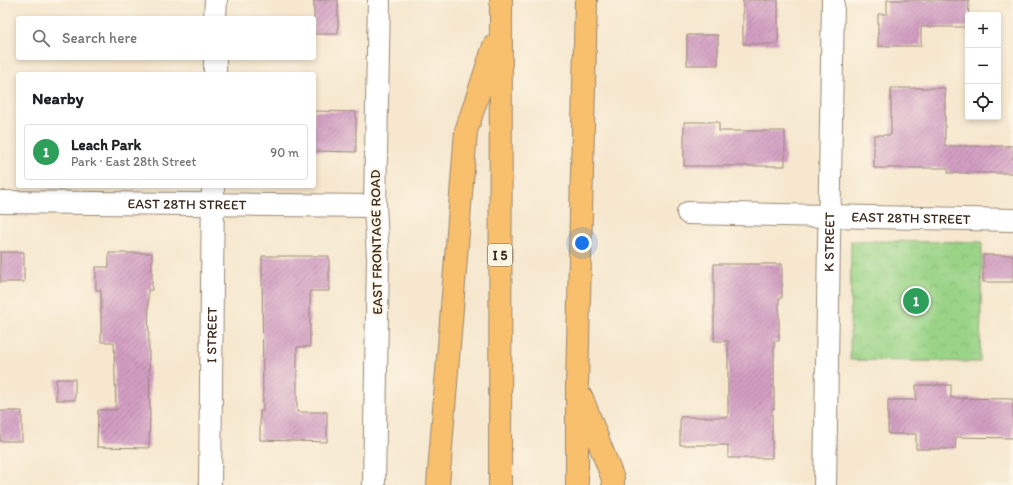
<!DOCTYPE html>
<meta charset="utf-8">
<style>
:root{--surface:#fff;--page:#f2f2f2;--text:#202124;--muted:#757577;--line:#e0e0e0;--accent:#2563eb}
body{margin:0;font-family:Itim,sans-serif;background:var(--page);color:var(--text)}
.controls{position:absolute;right:12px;top:12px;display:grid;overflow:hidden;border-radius:4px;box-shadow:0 2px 6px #0003}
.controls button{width:36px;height:36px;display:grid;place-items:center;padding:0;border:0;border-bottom:1px solid var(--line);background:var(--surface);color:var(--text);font:20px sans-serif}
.you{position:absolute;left:582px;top:243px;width:14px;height:14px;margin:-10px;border:3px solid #fff;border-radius:50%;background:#1a73e8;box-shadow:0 0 0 6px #1a73e833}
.badge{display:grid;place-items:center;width:26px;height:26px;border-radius:50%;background:var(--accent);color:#fff;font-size:13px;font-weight:700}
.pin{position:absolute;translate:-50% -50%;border:2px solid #fff;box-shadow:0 1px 4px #0006}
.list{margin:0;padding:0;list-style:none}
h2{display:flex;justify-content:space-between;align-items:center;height:52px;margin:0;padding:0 16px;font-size:17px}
h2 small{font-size:13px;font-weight:400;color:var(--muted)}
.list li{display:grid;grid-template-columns:26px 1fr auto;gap:12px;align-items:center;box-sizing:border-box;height:56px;margin:0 8px 8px;padding:0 8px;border:1px solid var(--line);border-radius:4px}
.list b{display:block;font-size:15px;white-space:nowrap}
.list p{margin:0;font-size:13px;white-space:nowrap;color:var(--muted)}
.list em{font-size:13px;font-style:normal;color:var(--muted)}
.icon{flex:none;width:22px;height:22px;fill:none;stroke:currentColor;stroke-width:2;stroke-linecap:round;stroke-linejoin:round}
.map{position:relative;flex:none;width:1013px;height:485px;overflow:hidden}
.search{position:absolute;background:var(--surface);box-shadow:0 2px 6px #0003;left:16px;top:16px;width:300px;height:44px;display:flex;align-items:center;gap:10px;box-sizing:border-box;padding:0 14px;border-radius:4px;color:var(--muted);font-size:15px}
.panel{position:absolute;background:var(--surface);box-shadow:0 2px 6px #0003;left:16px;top:72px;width:300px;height:116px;border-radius:4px}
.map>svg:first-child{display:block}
.park{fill:url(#park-crowns);stroke:#6a7f52}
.building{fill:url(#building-hatch)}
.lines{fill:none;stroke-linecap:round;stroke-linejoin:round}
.minor-casing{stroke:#988876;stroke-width:24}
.highway-casing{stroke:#988876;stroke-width:24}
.minor{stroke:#fff;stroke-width:22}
.highway{stroke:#f8bf6c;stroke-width:22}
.labels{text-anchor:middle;stroke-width:3.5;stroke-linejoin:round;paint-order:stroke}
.shield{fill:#fcf5e5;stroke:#75675a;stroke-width:1}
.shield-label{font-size:13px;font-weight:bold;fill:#3b2a1e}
.street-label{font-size:14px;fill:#3b2a1e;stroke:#fcf5e5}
</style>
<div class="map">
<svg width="1013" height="485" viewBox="0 0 1013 485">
<defs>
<pattern id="park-crowns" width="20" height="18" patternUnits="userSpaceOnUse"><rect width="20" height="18" fill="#9ad487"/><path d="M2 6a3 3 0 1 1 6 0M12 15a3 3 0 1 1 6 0" fill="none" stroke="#86b674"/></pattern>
<pattern id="building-hatch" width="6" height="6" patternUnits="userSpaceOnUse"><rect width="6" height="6" fill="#d39fc3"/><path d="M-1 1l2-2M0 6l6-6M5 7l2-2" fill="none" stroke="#ac829e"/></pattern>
</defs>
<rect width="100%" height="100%" fill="#fcf5e5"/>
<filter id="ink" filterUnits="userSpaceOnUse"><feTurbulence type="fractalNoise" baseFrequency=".025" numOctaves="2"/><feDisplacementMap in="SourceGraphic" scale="8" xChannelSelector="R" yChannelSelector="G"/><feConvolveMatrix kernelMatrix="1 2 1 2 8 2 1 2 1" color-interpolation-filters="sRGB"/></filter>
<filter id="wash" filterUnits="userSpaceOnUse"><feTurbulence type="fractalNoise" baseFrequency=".012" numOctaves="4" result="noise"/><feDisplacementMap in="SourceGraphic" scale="16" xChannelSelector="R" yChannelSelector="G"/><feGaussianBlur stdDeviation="0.9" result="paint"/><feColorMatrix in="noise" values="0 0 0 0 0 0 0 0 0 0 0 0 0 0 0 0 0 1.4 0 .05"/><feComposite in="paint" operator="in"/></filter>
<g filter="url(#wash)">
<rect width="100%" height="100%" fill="#f6e7ce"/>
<path class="park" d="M851 241 982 242 980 362 850 360Z"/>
<g id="blocks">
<path class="building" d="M314 0H338V34H314Z
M743 0H778V44H743Z
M887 0H969L968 27H921V46H878V14H887Z
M687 35H718V65H687Z
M891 88H945V146H1013V173H948V168H874V135H891Z
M314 111 356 112V152L314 151Z
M684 122H719V131H785V166H684Z
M0 252H24V282H0Z
M109 253H152V290H148L150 414 149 448 97 447 98 410H116L114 342H101V290H96V267H109Z
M983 255H1013V282H983Z
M262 256H329V291H310V347H297V412H327V442L260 440V411H263Z
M714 264H782V298H779V341H774V409H772V458H728V445H680V417H728V341H714Z
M56 379H75V400H56Z
M916 385H951V398L1013 399V438L956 437 955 449H916V434H888V400H916Z
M0 411H22V441H0Z"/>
</g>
</g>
<g filter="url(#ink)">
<use href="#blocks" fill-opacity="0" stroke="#988876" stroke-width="1"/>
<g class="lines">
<defs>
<g id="minor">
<path d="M215 18 216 0"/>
<path d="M215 74V58"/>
<path id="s1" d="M0 202 375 206"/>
<path id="s2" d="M688 213 1013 220"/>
<path id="s3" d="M210 485 213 186"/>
<path d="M374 485 378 258 375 206 379 0"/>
<path id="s4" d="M825 485 833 0"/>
</g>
<path id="highway" d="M582 398 613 479V485
M438 485 466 131 494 46
M500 485 501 0
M577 485V386L586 0"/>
</defs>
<use href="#minor" class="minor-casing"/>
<use href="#highway" class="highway-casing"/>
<use href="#minor" class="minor"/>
<use href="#highway" class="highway"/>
</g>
</g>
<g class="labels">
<rect class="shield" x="488" y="244" width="24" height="22" rx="3"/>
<g class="shield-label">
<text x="500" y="260">I 5</text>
</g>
<g class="street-label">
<text dy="5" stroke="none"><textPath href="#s1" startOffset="187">EAST 28TH STREET</textPath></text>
<text dy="5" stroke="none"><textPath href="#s2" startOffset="223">EAST 28TH STREET</textPath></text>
<text transform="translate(376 242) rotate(-91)" y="5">EAST FRONTAGE ROAD</text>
<text dy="5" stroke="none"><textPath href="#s4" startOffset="243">K STREET</textPath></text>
<text dy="5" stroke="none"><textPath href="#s3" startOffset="150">I STREET</textPath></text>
</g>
</g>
</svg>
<div class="controls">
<button>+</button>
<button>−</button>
<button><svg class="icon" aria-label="locate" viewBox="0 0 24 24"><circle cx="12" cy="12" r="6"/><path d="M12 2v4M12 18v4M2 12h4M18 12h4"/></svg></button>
</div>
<div class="you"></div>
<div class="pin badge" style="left:916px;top:301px;background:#2e9e5b">1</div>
<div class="search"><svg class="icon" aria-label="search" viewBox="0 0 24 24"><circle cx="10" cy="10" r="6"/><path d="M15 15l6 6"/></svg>Search here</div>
<section class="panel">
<h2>Nearby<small></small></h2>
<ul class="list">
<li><span class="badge" style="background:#2e9e5b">1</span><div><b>Leach Park</b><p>Park · East 28th Street</p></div><em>90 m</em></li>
</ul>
</section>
</div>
